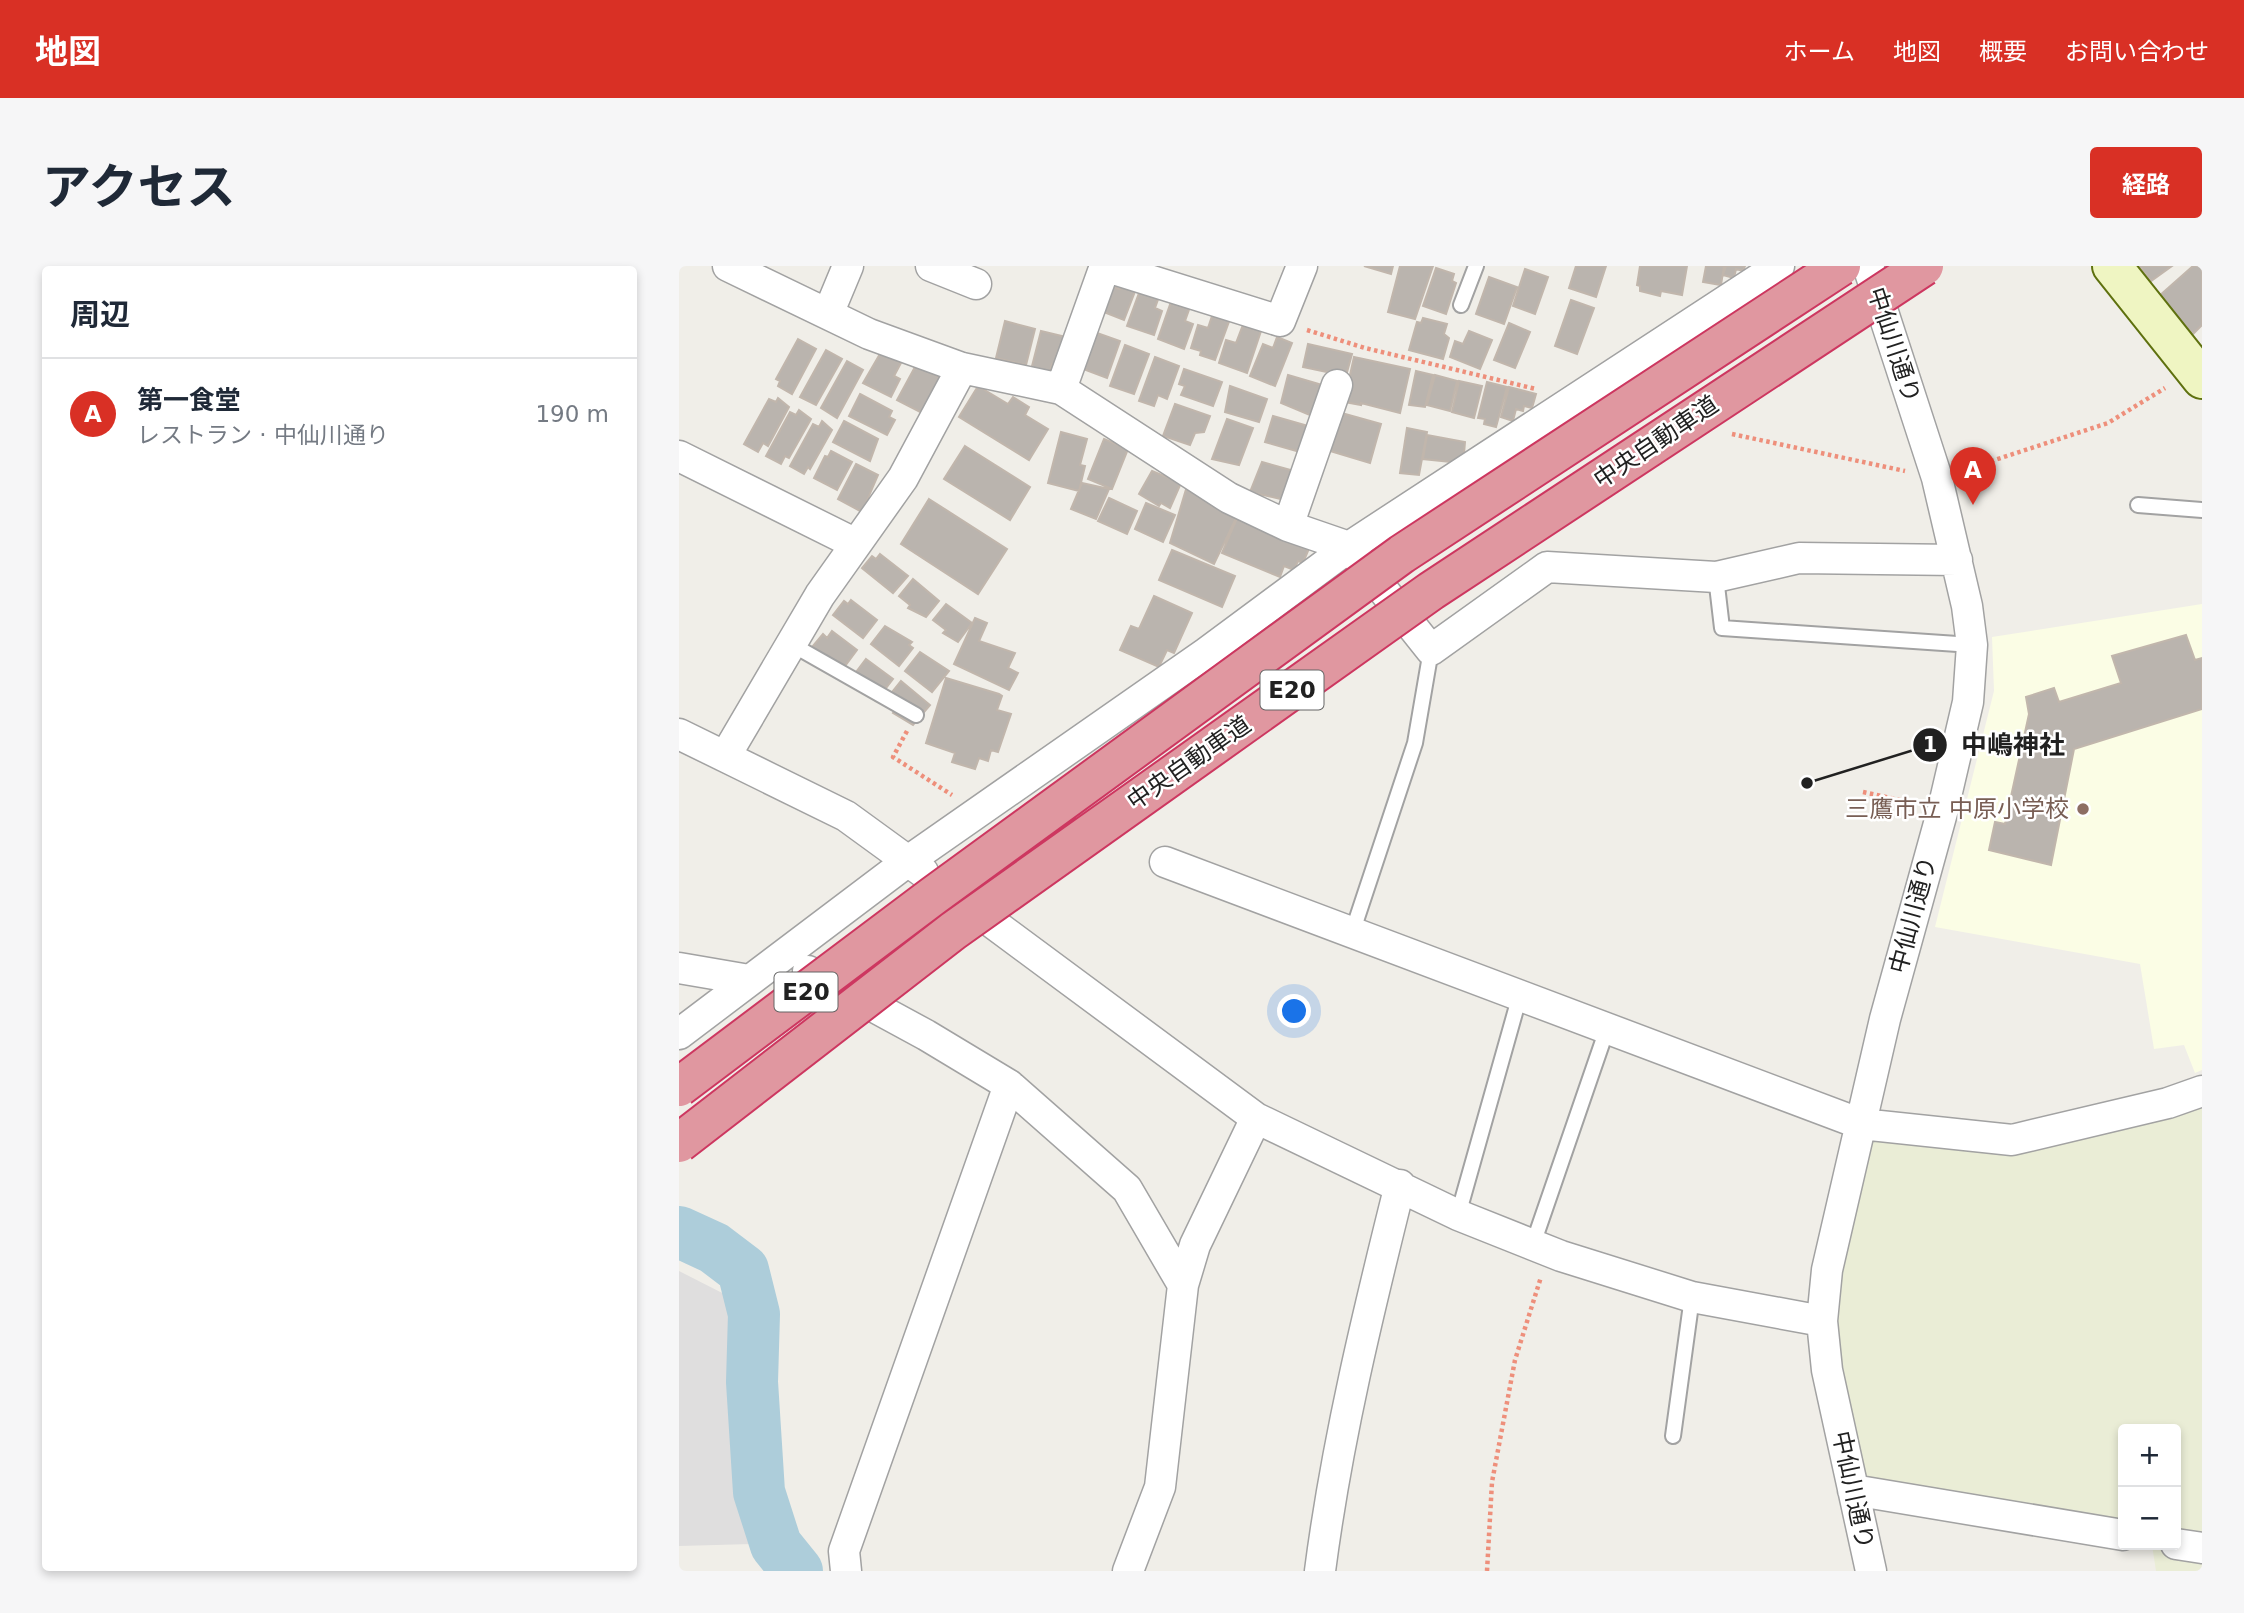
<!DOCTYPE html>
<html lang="ja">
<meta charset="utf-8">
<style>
:root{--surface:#fff;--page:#f6f6f7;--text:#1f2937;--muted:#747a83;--line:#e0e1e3;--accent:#d93025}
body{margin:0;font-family:"DejaVu Sans","Noto Sans JP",sans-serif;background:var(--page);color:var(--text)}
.controls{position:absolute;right:21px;bottom:21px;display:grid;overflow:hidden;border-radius:7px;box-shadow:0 4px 10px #0003}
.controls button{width:63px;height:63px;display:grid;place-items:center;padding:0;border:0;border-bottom:2px solid var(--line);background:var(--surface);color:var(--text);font:35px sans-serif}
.you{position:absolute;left:616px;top:746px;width:24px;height:24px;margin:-18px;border:5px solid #fff;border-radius:50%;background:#1a73e8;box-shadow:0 0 0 10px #1a73e833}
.badge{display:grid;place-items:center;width:46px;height:46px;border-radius:50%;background:var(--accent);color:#fff;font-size:23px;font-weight:700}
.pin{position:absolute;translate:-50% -58px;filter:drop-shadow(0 2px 4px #0008)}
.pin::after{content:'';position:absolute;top:37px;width:24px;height:21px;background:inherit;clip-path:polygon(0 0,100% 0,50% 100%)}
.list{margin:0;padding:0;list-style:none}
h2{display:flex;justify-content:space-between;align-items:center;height:91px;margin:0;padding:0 28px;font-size:30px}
h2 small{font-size:23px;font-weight:400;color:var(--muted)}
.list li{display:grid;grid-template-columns:46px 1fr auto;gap:21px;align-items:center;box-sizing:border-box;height:112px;padding:0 28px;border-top:2px solid var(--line)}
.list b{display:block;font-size:26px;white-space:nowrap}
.list p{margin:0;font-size:23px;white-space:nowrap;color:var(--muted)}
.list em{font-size:23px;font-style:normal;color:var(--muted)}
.map{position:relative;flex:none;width:1523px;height:1305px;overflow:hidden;border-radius:7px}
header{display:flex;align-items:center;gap:42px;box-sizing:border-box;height:98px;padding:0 35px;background:var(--accent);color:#fff}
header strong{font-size:33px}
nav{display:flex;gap:38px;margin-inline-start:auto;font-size:24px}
.intro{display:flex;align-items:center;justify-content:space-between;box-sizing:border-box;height:168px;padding:0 42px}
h1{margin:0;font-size:49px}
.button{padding:18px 32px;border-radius:7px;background:var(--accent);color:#fff;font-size:24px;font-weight:700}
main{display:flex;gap:42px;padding:0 42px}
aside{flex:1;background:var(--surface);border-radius:7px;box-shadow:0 4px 10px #0003}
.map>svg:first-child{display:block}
.residential{fill:#dfdede}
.education{fill:#fbfde5}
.farmland{fill:#eaedd6}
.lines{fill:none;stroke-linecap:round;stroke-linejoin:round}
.river{stroke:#adcdda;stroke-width:52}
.building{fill:#bab4ae;stroke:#c1b6ac;stroke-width:2}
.service-casing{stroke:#a2a2a2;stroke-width:18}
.minor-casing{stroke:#a2a2a2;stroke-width:33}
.secondary-casing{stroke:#5f710f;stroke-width:42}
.path{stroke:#ee8f7b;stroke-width:4.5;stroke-dasharray:3.5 3.5;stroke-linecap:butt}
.service{stroke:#fff;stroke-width:14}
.minor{stroke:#fff;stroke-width:30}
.secondary{stroke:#eff5c2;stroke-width:38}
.motorway-bridge-casing{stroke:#cd3760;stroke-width:42;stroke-linecap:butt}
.motorway-bridge{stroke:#e097a0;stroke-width:38}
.education-dot{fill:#8d6e63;stroke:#fff;stroke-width:2.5}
.labels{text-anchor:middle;stroke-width:5;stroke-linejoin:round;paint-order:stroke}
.shield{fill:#fff;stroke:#646464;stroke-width:2}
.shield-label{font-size:23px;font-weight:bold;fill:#212121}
.street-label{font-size:24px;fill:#212121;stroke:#fff}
.education-label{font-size:24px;fill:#785e54;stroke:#fff;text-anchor:end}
.leader{fill:none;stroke:#212121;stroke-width:2.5}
.callout-dot{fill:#212121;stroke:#fff;stroke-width:2.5}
.mark-label{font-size:21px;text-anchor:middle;font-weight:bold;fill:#fff}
.callout-label{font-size:26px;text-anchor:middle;font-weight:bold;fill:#212121;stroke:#fff;stroke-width:5;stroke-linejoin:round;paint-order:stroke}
</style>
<header>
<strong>地図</strong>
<nav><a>ホーム</a><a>地図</a><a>概要</a><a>お問い合わせ</a></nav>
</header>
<div class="intro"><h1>アクセス</h1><a class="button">経路</a></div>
<main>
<aside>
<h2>周辺<small></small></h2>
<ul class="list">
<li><span class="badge">A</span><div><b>第一食堂</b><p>レストラン · 中仙川通り</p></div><em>190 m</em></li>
</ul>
</aside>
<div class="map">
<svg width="1523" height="1305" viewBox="0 0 1523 1305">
<rect width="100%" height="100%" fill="#f0eee8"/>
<path class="residential" d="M0 1005 53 1032 73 1278 0 1280Z"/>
<path class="education" d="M1523 338V804L1516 807 1505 779 1475 783 1461 698 1256 661 1315 425 1313 371Z"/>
<path class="farmland" d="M1523 825V1305H1477L1473 1279H1497V1163H1444V1269L1174 1224 1148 1104 1182 858 1333 874Z"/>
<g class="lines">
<path class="river" d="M0 966 35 982 64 1004 75 1048 73 1116 80 1226 97 1279 118 1305"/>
</g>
<path class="building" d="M685 0H714L712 8Z
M721 0H754L736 53 709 46Z
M897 0H927L917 31 890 22Z
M961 0H1008L1003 29 982 25 981 30 961 25V20L958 19Z
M1027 0H1045L1042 19 1024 16Z
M1047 0H1066L1064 5 1057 3 1055 12 1044 9Z
M1461 0H1493L1472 15Z
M1514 0H1523V59L1514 68 1480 30Z
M757 2 775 8 773 15 777 17 767 48 744 40Z
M846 3 869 11 856 48 834 40Z
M446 9 460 15 445 54 422 45 432 20 441 23Z
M810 11 838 21 825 58 797 48Z
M464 16 481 28 476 42 483 45 475 69 448 60Z
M494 30 511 41 506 55 514 58 505 83 479 73Z
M892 34 915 42 898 88 876 80Z
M535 44 552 50 536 94 521 89 522 85 512 82 519 59 529 62Z
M744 52 768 58 765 68 770 72 764 93 730 84 738 56 742 57Z
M326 55 356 63 347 99 317 92Z
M565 56 584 59 568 107 540 97 547 74 557 77Z
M830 57 851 66 836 102 815 94Z
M362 65 387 71 379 100 373 98 370 109 352 104Z
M790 65 813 74 801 103 771 91 776 75 784 78Z
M418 67 441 75 428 112 404 103Z
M598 71 613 77 596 120 571 110 584 78 594 82Z
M119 73 137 83 113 128 99 120 101 115 97 113Z
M629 78 673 88 667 110 624 101Z
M446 79 470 88 455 128 431 120Z
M147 84 163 93 137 139 121 131Z
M202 86 222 97 215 110 221 113 212 131 184 117Z
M476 91 500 100 488 133 479 129 475 140 460 135Z
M675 91 731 103 721 147 682 137V139L665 136Z
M168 95 184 104 158 152 142 142Z
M237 99 262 112 243 147 218 134Z
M505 103 543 116 534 140 502 129 506 120 500 118Z
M737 105 754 109 746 141 730 139Z
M609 109 643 119 633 150 602 137Z
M756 109 778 115 771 145 748 139Z
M780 115 803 120 795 152 773 146Z
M808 116 828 121 817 161 805 158 806 153 799 152Z
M299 120 329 138 334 131 350 141 346 149 369 163 350 194 280 151Z
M551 120 588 133 580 156 546 146Z
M830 121 857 128 853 142 845 140 844 145 837 143 834 155 822 151Z
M181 128 213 145 210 151 216 154 208 169 170 150Z
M99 132 110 141 89 180 84 177 79 186 65 178 90 133 97 136Z
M496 138 531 150 525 166 516 167 511 179 484 170Z
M120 144 132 153 110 192 106 190 102 198 87 190 111 146 117 149Z
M659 146 702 158 691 197 648 184Z
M594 150 629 160 621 186 586 176Z
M548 153 574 162 560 199 533 193Z
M143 155 153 164 131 203 129 201 125 208 111 200 134 158 140 161Z
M165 155 199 173 191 195 154 176Z
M728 162 748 166 740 209 721 207Z
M382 166 408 173 401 199 406 200 400 225 369 217Z
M748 169 786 176 785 188 772 196 744 193Z
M425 173 449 183 433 223 409 213Z
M286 180 351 221 331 254 265 213Z
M152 185 173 196 158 224 135 212 146 190 149 191Z
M583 196 615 205 606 234 571 226Z
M177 198 199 209 183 246 159 233Z
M473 205 502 217 491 242 482 237 480 240 460 228Z
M403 217 430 223 417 253 392 243Z
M508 220 559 248 535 298 491 277Z
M430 232 458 245 448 268 419 255Z
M250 233 328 283 299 328 222 278Z
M467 237 496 249 484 276 456 263Z
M558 252 631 280 624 297 619 295 615 304 605 300 601 311 543 287Z
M493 284 556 310 543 341 480 314Z
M201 288 229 310 214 327 183 302 193 290 197 293Z
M234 313 260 335 247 351 229 342 231 339 220 330Z
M475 330 513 347 495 387 488 384 480 401 441 384 452 360 460 363Z
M172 334 198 354 184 372 154 349 165 335 169 338Z
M267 338 293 357 279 376 264 367 267 364 254 354Z
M296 352 308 357 300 375 336 387 329 402 339 407 330 424 275 398Z
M206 360 233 376 230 379 234 382 220 400 192 378Z
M153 365 178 384 163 404 133 381 144 368 148 372Z
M1507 369 1516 394 1523 392V443L1395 483 1372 599 1310 584 1316 556 1326 558 1350 448 1347 431 1375 422 1380 436 1442 417 1433 390Z
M241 386 270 405 253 426 226 405Z
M187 393 214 413 197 435 181 423 174 410Z
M267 412 320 428 323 430 318 444 332 448 319 486 312 484 309 495 300 492 296 503 273 496 276 487 247 477Z
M222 415 251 439 234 459 214 447 216 444 206 435Z"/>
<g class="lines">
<defs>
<path id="service" d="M782 39 797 0
M1459 239 1523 244
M1037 311 1043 362 1293 379
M112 378 237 449
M673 667 736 477 752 384
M779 949 841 729
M854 978 928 763
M994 1170 1013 1031"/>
<path id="minor" d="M49 0 190 68 283 102 382 123 550 232 609 260 670 281 752 384 868 301 1037 311 1120 292 1278 294
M252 0 297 18
M425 0 601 55 623 0
M1189 0 1258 212 1288 340 1293 379 1289 436 1264 543 1206 753 1148 1004 1143 1055 1148 1104 1192 1305
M149 48 169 0
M382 123 426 0
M0 190 177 278
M609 260 658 119
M0 468 167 550 244 606
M47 489 141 329 224 212 283 102
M486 596 1182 858 1333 874 1489 837 1523 825
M284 635 577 852 779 949 882 990 1013 1031 1143 1055
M0 702 70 714
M129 705 247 769 330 819 448 923 504 1019
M0 768 229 595 527 387 670 281 1100 0
M1174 1224 1444 1269
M1497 1278 1523 1282
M167 1305 165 1285 330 819
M449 1305 481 1221 504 1019 516 979 577 852
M641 1305C658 1174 689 1047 721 919"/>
<path id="secondary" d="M1433 0 1523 113"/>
</defs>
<use href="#service" class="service-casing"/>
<use href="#minor" class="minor-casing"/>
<use href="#secondary" class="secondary-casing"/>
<path class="path" d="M628 64 686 82 857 123
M1053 168 1226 205
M1285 204 1429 157 1486 122
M228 465 214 491 273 529
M1184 526 1235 537
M808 1305 813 1216 836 1094 862 1011"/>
<use href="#service" class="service"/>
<use href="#minor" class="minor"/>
<use href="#secondary" class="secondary"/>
<defs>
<path id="motorway-bridge" d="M0 821 254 630 723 288 1162 0
M0 877 274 665 752 325 1245 0"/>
</defs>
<use href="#motorway-bridge" class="motorway-bridge-casing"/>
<use href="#motorway-bridge" class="motorway-bridge"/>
</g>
<circle class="education-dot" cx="1404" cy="543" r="7"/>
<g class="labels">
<g class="shield">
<rect x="581.5" y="404.5" width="63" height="39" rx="5"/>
<rect x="95.5" y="706.5" width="63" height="39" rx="5"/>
</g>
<g class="shield-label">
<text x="613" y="432">E20</text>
<text x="127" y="734">E20</text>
</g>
<g class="street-label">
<text transform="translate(1215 79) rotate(72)" y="8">中仙川通り</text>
<text transform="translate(977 176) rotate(-34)" y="8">中央自動車道</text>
<text transform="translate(510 497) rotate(-35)" y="8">中央自動車道</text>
<text transform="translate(1234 649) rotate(-75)" y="8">中仙川通り</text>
<text transform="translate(1174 1224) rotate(78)" y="8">中仙川通り</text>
</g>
<g class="education-label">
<text x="1390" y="551">三鷹市立 中原小学校</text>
</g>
</g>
<path class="leader" d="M1128 517L1251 479"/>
<g class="callout-dot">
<circle cx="1128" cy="517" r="7"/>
<circle cx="1251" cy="479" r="18"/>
</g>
<g class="mark-label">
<text x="1251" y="486">1</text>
</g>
<g class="callout-label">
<text x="1334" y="488">中嶋神社</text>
</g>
</svg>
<div class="controls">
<button>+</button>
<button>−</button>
</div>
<div class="you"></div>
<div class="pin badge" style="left:1294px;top:239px">A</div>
</div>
</main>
